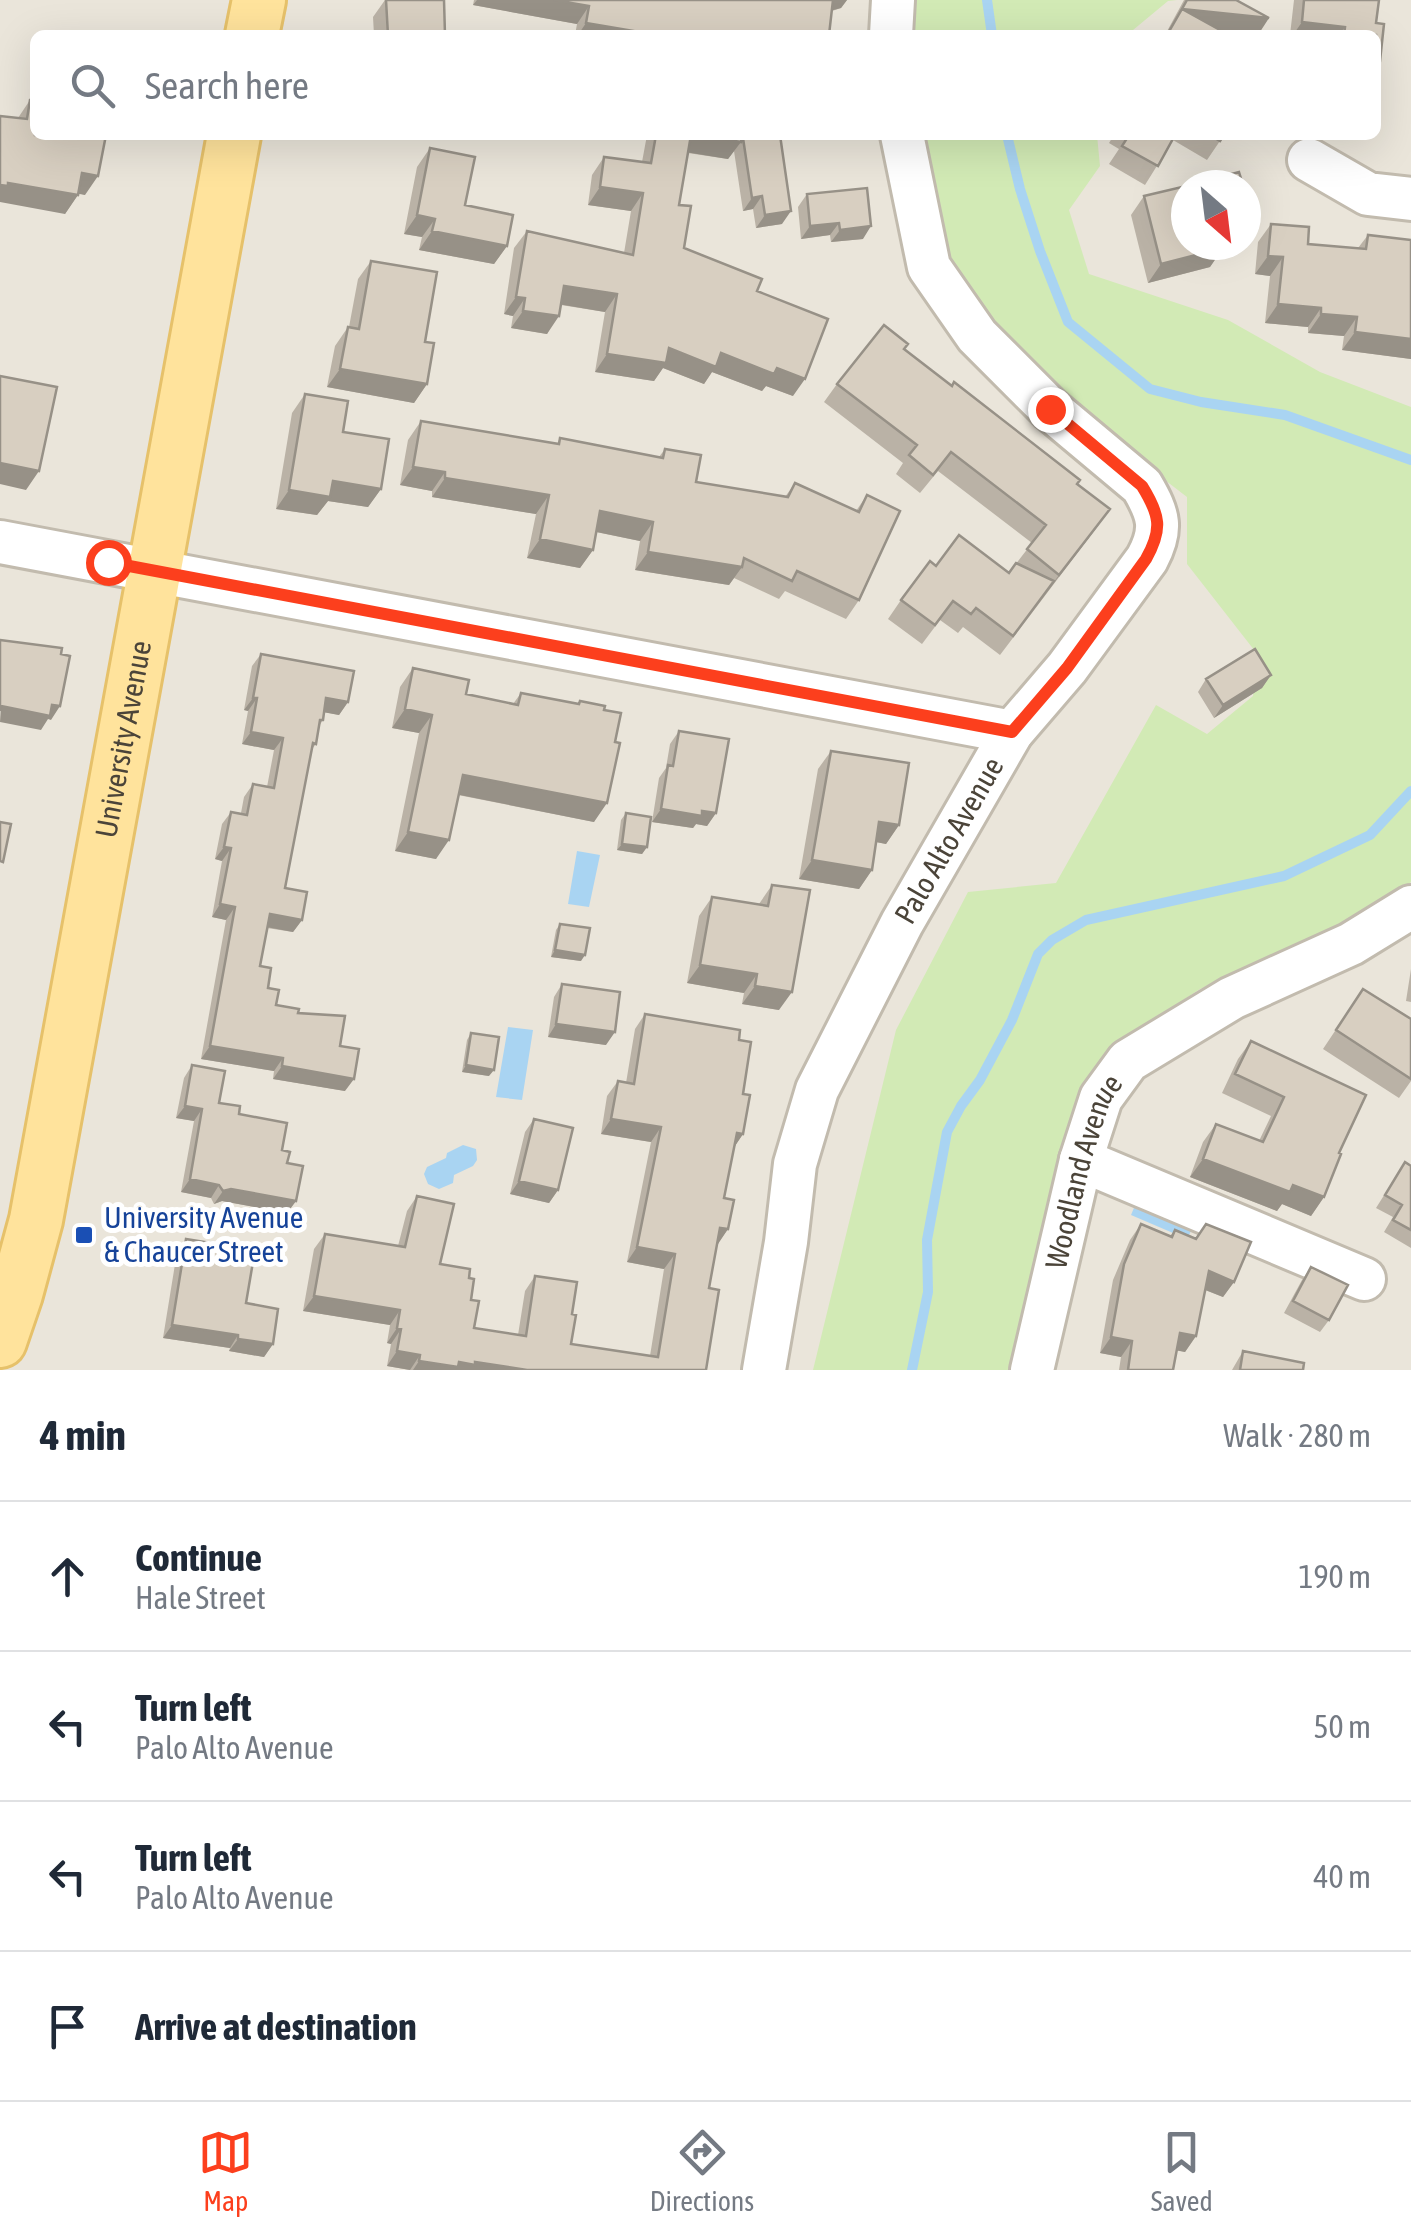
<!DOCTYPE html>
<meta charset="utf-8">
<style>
:root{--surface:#fff;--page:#f2f2f3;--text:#1f2937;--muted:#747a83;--line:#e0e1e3;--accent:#fc3f1d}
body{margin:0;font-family:"Asap Condensed",sans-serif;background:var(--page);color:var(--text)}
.compass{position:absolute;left:1171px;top:170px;width:90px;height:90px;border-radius:50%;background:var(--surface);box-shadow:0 10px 40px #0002;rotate:152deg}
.stop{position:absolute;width:30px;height:30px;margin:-22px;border:8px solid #fc3f1d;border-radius:50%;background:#fff}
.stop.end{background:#fc3f1d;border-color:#fff;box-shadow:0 2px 10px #0008}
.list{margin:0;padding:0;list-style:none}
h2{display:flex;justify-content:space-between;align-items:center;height:130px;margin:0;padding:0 40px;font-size:42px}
h2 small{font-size:32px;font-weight:400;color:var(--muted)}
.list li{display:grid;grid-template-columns:65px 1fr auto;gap:30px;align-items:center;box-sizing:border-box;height:150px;padding:0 40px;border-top:2px solid var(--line)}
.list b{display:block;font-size:38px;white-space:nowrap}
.list p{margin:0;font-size:32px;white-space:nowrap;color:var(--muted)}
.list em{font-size:32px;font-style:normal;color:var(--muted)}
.icon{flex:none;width:55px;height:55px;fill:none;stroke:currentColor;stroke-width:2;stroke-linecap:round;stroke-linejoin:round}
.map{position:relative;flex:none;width:1411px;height:1370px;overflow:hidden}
.search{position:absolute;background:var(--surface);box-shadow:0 10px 40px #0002;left:30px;right:30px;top:30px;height:110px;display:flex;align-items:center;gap:25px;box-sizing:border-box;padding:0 35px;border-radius:15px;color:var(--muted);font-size:38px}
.sheet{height:730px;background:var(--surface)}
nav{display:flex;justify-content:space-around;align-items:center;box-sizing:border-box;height:140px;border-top:2px solid var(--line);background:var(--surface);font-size:28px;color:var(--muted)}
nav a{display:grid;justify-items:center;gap:5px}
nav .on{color:var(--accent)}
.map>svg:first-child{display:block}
.residential{fill:#eae5da;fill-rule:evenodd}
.green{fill:#d2eab5}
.water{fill:#a9d4f2}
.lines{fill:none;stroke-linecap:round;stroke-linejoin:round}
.stream{stroke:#a9d4f2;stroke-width:10}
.minor-casing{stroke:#c2bbae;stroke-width:48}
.major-casing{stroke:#e6c16a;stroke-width:58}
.minor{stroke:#fff;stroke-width:42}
.major{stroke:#ffe39c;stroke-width:52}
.wall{fill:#bab2a6}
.shaded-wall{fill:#979187}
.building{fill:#d8cfc1;stroke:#979187;stroke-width:2.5}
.route{stroke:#fc3f1d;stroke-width:12}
.transit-dot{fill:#1a4fb4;stroke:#fff;stroke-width:4}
.labels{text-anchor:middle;stroke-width:10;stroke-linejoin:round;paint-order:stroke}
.street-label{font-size:30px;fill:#4b4439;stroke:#fff}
.transit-label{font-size:30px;fill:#164399;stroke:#fff;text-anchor:start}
</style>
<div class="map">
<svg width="1411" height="1370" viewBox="0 0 1411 1370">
<rect width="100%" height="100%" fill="#f6f3ec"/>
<path class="residential" d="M0 0H1411V1370H0ZM35 35H1376V135H35ZM1186 185H1246V245H1186Z"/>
<path class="green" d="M911 0H1177L1168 1 1127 35H909Z
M916 135H1097L1100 166 1069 210 1089 274 1228 320 1320 372 1411 407V882L1381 909 1200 989 1107 1050 1071 1128 1017 1370H813L896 1030 968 892 1056 883 1156 705 1207 734 1253 696 1258 655 1187 564V497L1088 421 1012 351 941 261Z"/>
<path class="water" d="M577 851 600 855 589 907 568 904Z
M508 1027 533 1030 522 1100 496 1097Z
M463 1145 476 1149 477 1160 473 1166 454 1175 453 1183 439 1189 428 1184 424 1174 427 1167 446 1158 447 1153Z
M1136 1203 1193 1227 1187 1239 1131 1215Z"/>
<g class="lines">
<path class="stream" d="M987 0 992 35
M1007 135 1020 189 1040 251 1068 322 1150 389 1201 402 1285 415 1411 460
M912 1370 928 1292 927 1240 947 1132 961 1106 980 1080 1012 1020 1038 954 1052 940 1086 920 1284 876 1370 835 1411 791"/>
<defs>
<g id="minor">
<path d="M891 35 893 0"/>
<path d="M1309 160 1368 194 1411 199"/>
<path d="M0 542 1012 732"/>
<path d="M1081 1160 1364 1279"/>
<path id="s1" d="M764 1370 786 1242 795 1164 817 1090 902 923 1012 732 1067 668 1147 559C1163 529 1159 515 1142 486L1050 409 977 336 929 267 902 135"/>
<path id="s2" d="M1032 1370 1081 1160 1101 1098 1128 1061 1232 998 1351 944 1411 907"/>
</g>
<g id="major">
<path d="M252 35 259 0"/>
<path id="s3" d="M0 1341 16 1294 36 1220 234 135"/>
</g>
</defs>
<use href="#minor" class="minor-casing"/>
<use href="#major" class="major-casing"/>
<use href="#minor" class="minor"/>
<use href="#major" class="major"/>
</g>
<path class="wall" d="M385 0H444L445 35H374L373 17Z
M474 0H847L841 8 832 11 829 35H575L577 24 473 5Z
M1184 0H1236L1258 35H1165Z
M1294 0H1379L1376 23 1380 61 1376 67V35H1290Z
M30 100 85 195 79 193 65 214 18 118Z
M647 135H742L741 142 743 138 782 224 756 228 753 209 743 211 734 151 728 159 688 153 679 205 684 248 757 291 793 396 766 386 762 391 712 372 704 384 663 368 654 381 595 372 605 312 561 305 547 334 511 328 513 316 504 314 514 248 527 231 624 253 631 211 588 205 592 175 604 157 642 162Z
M1114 135H1224L1207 160 1173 140 1145 185 1109 164 1119 149 1109 143Z
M430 148 465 205 507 246 494 264 419 250 422 237 404 234 417 167Z
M807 194 863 239 831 242 830 235 801 239 798 207Z
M1144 196 1223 248 1210 267 1148 283 1131 215Z
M1271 224 1308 244 1358 248 1368 235 1411 240V359L1342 350 1344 336 1308 333V327L1265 323 1270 276 1255 274 1258 242Z
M371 261 425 342 427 384 414 403 327 387 335 346 348 327H349L358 279Z
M904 349 1077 484 1097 527 1000 655 963 627 958 633 940 620 922 644 888 619 901 600 936 566 1009 573 1032 543 938 471 920 493 896 474 903 463 824 402 837 384Z
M305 394 381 489 368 507 328 501 317 515 276 509 292 413Z
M421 421 557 444 560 438 659 457 665 449 696 482 785 497 795 483 856 511 867 495 859 600 846 619 785 591 779 599 734 578 729 585 635 570 640 541 596 532 593 550 580 568 527 558 536 514 432 497V491L400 485 408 440Z
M261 654 348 702 339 715 324 712 323 720 319 726 316 744 312 749 285 888 302 920 293 932 267 928 260 966 268 988 276 1005 298 1013 340 1046 345 1091 273 1079 274 1071 201 1059 226 920 212 917 222 861 215 859 222 824 231 812 241 813 244 797 253 784 267 787 274 750 242 744 248 711 244 710 252 666Z
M413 668 466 694 513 704 521 693 578 704 580 701 604 710 615 742 594 822 458 795 436 859 395 851 419 733 392 728 400 687Z
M1271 675 1262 688 1214 718 1198 692 1206 679Z
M679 731 716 813 707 826 696 824 693 828 652 822 659 778 666 768 670 744Z
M831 751 899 825 886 844 876 842 872 870 859 889 799 879 818 769Z
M626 813 647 847 642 854 617 850 621 820Z
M772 885 779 1010 742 1004 744 993 687 983 699 916 712 897 759 904Z
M560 924 581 961 551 957 556 930Z
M1411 969V1002L1406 1001Z
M562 984 606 1045 548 1037 554 997Z
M1363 989 1411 1019V1081L1399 1098 1323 1049Z
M645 1014 739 1040 743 1094V1134L734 1147 724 1198 728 1229 717 1244 709 1288 706 1370H410L387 1366 391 1344 387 1343 390 1325 303 1311 314 1249 325 1234 398 1246 407 1211 417 1196 440 1264 469 1278 474 1328 518 1335 525 1291 535 1276 572 1314 571 1344 650 1356 664 1269 627 1262 651 1142 601 1134 607 1096 618 1081 626 1083 635 1029Z
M471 1033 489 1076 462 1072 467 1040Z
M1251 1041 1339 1153 1324 1197 1311 1216 1282 1204 1277 1211 1190 1177 1203 1142 1216 1124 1259 1141 1271 1116 1222 1093 1238 1059Z
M192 1065 219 1103 239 1114 282 1150 287 1163 296 1201 287 1213 222 1201 214 1204 211 1198 181 1192 194 1121 176 1118 184 1078Z
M534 1119 558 1190 549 1203 510 1194 525 1132Z
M1405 1162 1411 1166V1248L1384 1232 1393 1217 1376 1208Z
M1141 1224 1170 1236 1175 1230 1234 1282 1223 1297 1205 1290 1196 1336 1185 1352 1177 1350 1173 1370H1119L1121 1357 1100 1353 1113 1280 1130 1240Z
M186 1239 273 1344 264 1357 229 1351 230 1348 163 1338 177 1252Z
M1311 1267 1329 1320 1320 1332 1284 1313 1302 1280Z
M1243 1351 1303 1370H1232Z"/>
<path class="shaded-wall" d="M477 0H554L589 6 577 24 473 5Z
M831 0H847L841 8 822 13Z
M1182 9 1269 18 1258 35H1237L1171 28Z
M1302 22 1345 27 1339 35H1293Z
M586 23 657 35H578Z
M690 135H699L741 142 728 159 679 151Z
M82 173 98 176 85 195 69 192Z
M8 183 78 195 65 214 0 202V185Z
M600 187 643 193 631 211 588 205Z
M762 196 753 209 743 211 752 198Z
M791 211 782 224 756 228 765 215Z
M417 215 435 219 422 237 404 234Z
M839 223 830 235 801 239 810 226Z
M871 226 863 239 831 242 840 230Z
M432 231 507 246 494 264 419 250Z
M1223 248 1210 267 1148 283 1161 264Z
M1268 256 1283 257 1270 276 1255 274Z
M564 286 617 294 605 312 552 303Z
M516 297 525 298 513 316 504 314Z
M1278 304 1321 308 1308 327 1265 323Z
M523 311 559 316 547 334 511 328Z
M1321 314 1357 317 1344 336 1308 333Z
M1355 332 1411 339V359L1342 350Z
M669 348 721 353 777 368 805 379 793 396 766 386 762 391 712 372 704 384 663 368 654 381 595 372 607 354Z
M340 369 427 384 414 403 327 387Z
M0 463 39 471 26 490 0 484Z
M413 467 445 472 432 491 400 485Z
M445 478 549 495 536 514 432 497Z
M333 481 381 489 368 507 328 501 317 515 276 509 289 490Z
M1110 509 1097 527 1046 593 1059 575Z
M600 511 653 522 640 541 587 530Z
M540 539 593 550 580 568 527 558Z
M648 552 742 567 729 585 635 570Z
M1271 675 1262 688 1214 718 1223 705Z
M253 698H257L248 711 244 710Z
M326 698 348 702 339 715 317 711Z
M52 705 60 706 51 720 48 719 41 730 0 722 1 706Z
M405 709 432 715 419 733 392 728Z
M251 732 283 738 274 750 242 744Z
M463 775 607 803 594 822 450 793Z
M661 809 702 811 716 813 707 826 696 824 693 828 652 822Z
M879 822 899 825 886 844 866 840Z
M408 832 449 840 436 859 395 851Z
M622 844 647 847 642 854 617 850Z
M224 847 231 848 222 861 215 859Z
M812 860 872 870 859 889 799 879Z
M220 904 235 907 226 920 212 917Z
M270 914 302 920 293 932 261 926Z
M555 950 585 955 581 961 551 957Z
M700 965 757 974 744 993 687 983Z
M755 986 792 992 779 1010 742 1004Z
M556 1024 615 1032 606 1045 548 1037Z
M210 1046 283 1058 274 1071 201 1059Z
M466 1065 494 1070 489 1076 462 1072Z
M282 1066 354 1079 345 1091 273 1079Z
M185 1106 202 1109 194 1121 176 1118Z
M611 1119 661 1127 651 1142 601 1134Z
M737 1133 743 1134 733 1149Z
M1203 1159 1293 1185 1324 1197 1311 1216 1282 1204 1277 1211 1190 1177Z
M190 1179 219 1185 211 1198 181 1192Z
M519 1181 558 1190 549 1203 510 1194Z
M231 1189 296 1201 287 1213 222 1201 214 1204 223 1191Z
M720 1228 728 1229 718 1244 709 1243Z
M637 1247 675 1254 664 1269 627 1262Z
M1209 1271 1234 1282 1223 1297 1198 1287Z
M314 1296 400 1310 390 1325 303 1311Z
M172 1325 238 1335 230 1348 163 1338Z
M397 1328 401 1329 391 1344 387 1343Z
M1180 1333 1196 1336 1185 1352 1169 1349Z
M1111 1337 1132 1341 1121 1357 1100 1353Z
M238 1339 273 1344 264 1357 229 1351Z
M397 1351 420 1355 410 1370 387 1366Z
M419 1361 475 1362 527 1370H413Z"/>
<path class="building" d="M386 0H444L445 35H388Z
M554 0H833L829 35H657L586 23 589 6Z
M1187 0H1236L1269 18 1182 9Z
M1304 0H1379L1376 23 1384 24 1380 61H1376V35H1344L1345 27 1302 22Z
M1182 9 1229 35H1167Z
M30 100H35V135H106L98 176 82 173 78 195 8 183V186L0 185V116L27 119Z
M656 135H691L679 205 691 206 684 248 762 279 757 291 828 319 805 379 777 368 774 374 721 353 716 367 669 348 666 363 607 354 617 294 564 286 559 316 523 311 525 298 516 297 527 231 633 255 643 193 600 187 604 157 651 163Z
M699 135H742L741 142Z
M764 135H780L791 211 765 215 762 196 752 198 743 138Z
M1129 135H1175L1158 166 1122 146Z
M1210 135H1224L1220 141Z
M430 148 475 157 465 205 513 215 507 246 432 231 435 219 417 215Z
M1239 172 1243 185H1189Z
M1186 186V245H1222L1223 248 1161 264 1144 196Z
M867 188 871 226 840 230 839 223 810 226 807 194Z
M1271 224 1309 227 1308 244 1366 249 1368 235 1411 240V339L1355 332 1357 317 1321 314V308L1278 304 1283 257 1268 256Z
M371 261 437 272 425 342 434 343 427 384 340 369 348 327 359 329Z
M884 325 908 344 904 349 952 386 954 382 1080 480 1077 484 1110 509 1059 575 1027 549 1046 525 951 452 933 475 909 455 917 445 837 384Z
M0 376 57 387 39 471 0 463Z
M305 394 348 401 343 432 389 439 381 489 333 481 330 497 289 490Z
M421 421 559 444 560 438 663 458 665 449 701 455 696 482 788 497 795 483 859 512 867 495 900 511 859 600 797 571 792 581 744 558 742 567 648 552 653 522 600 511 593 550 540 539 549 495 445 478V472L413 467Z
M959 535 1009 573 1016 563 1054 581 1013 636 976 608 971 614 953 601 935 625 901 600 930 561 936 566Z
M0 640 62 648 61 654 70 656 60 706 52 705 50 716 1 706 0 711Z
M1255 649 1271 675 1223 705 1206 679Z
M261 654 354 671 348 702 326 698 323 720H320L316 744 313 743 285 888 307 892 302 920 270 914 260 966 271 968 268 988 279 990 276 1005 299 1009 298 1013 345 1016 340 1046 359 1049 354 1079 282 1066 283 1058 210 1046 235 907 220 904 231 848 224 847 231 812 247 815 253 784 274 788 283 738 251 732 257 698H253Z
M413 668 469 680 466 694 518 705 521 693 579 704 580 701 605 706 604 710 621 713 615 742 620 743 607 803 463 775 449 840 408 832 432 715 405 709Z
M679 731 729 739 716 813 702 811V816L661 809 668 765 673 766Z
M831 751 909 763 899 825 879 822 872 870 812 860Z
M626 813 651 817 647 847 622 844Z
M0 822 11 824 3 862 0 861Z
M772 885 810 890 792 992 755 986 757 974 700 965 712 897 768 906Z
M560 924 590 928 585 955 555 950Z
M562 984 620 992 615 1032 556 1024Z
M1363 989 1411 1019V1079L1336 1030Z
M645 1014 740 1030 739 1040 751 1042 743 1094 750 1095 743 1134 737 1133 724 1198 734 1200 728 1229 720 1228 709 1288 719 1290 706 1370H527L475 1362V1365L459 1362 458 1367 419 1361 420 1355 397 1351 401 1329 397 1328 400 1310 314 1296 325 1234 405 1247 417 1196 454 1204 440 1264 470 1269 469 1278 474 1279 471 1300 479 1301 474 1328 526 1336 535 1276 577 1282 572 1314 576 1315 571 1344 658 1357 675 1254 637 1247 661 1127 611 1119 618 1081 634 1084Z
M471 1033 499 1037 494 1070 466 1065Z
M1251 1041 1366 1095 1339 1153 1341 1154 1324 1197 1293 1185 1290 1192 1203 1159 1216 1124 1263 1142 1284 1097 1235 1074Z
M192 1065 225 1071 219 1103 240 1106 239 1114 287 1123 282 1150 290 1152 287 1163 303 1166 296 1201 231 1189 223 1191 219 1185 190 1179 202 1109 185 1106Z
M534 1119 573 1128 558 1190 519 1181Z
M1405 1162 1411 1166V1230L1393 1220 1402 1205 1385 1195Z
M1141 1224 1172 1237 1175 1230 1196 1239 1206 1224 1251 1242 1234 1282 1209 1271 1196 1336 1180 1333 1173 1370H1128L1132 1341 1111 1337 1124 1264Z
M186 1239 255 1250 246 1303 278 1309 273 1344 238 1339V1335L172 1325Z
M1311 1267 1348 1285 1329 1320 1293 1301Z
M1243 1351 1304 1363 1303 1370H1240Z"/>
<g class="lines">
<path class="route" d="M108 562 1012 732 1067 668 1146 559C1163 529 1160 515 1142 486L1050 409"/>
</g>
<rect class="transit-dot" x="74" y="1225" width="20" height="20" rx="5"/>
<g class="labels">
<g class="street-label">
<text dy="10" stroke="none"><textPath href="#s3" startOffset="615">University Avenue</textPath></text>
<text dy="10" stroke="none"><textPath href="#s1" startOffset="568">Palo Alto Avenue</textPath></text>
<text dy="10" stroke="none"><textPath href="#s2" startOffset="205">Woodland Avenue</textPath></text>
</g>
<g class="transit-label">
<text x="104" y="1228">University Avenue<tspan x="104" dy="34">&amp; Chaucer Street</tspan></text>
</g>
</g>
</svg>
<svg class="compass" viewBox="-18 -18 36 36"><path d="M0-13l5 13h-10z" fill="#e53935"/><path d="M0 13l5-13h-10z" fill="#747a83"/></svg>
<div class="stop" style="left:108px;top:562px"></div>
<div class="stop end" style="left:1050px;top:409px"></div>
<div class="search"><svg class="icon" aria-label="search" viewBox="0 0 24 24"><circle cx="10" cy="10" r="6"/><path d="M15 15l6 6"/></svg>Search here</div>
</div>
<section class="sheet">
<h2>4 min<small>Walk · 280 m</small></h2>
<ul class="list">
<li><svg class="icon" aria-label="ahead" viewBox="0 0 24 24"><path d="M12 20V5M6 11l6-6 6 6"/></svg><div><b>Continue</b><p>Hale Street</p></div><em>190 m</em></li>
<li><svg class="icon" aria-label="left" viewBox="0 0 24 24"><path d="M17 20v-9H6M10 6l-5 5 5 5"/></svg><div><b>Turn left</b><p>Palo Alto Avenue</p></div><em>50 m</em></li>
<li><svg class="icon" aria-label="left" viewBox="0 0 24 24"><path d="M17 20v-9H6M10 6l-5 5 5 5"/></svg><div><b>Turn left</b><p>Palo Alto Avenue</p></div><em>40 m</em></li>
<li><svg class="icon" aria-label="arrive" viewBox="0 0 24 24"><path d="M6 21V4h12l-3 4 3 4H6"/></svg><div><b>Arrive at destination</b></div></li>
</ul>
</section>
<nav>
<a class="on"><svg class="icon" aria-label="map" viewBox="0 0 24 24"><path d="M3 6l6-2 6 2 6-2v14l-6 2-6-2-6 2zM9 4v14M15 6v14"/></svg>Map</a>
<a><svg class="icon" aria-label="directions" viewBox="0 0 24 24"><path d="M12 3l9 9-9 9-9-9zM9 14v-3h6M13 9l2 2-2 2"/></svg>Directions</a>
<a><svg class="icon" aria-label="saved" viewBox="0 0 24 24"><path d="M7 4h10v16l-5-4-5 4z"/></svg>Saved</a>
</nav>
